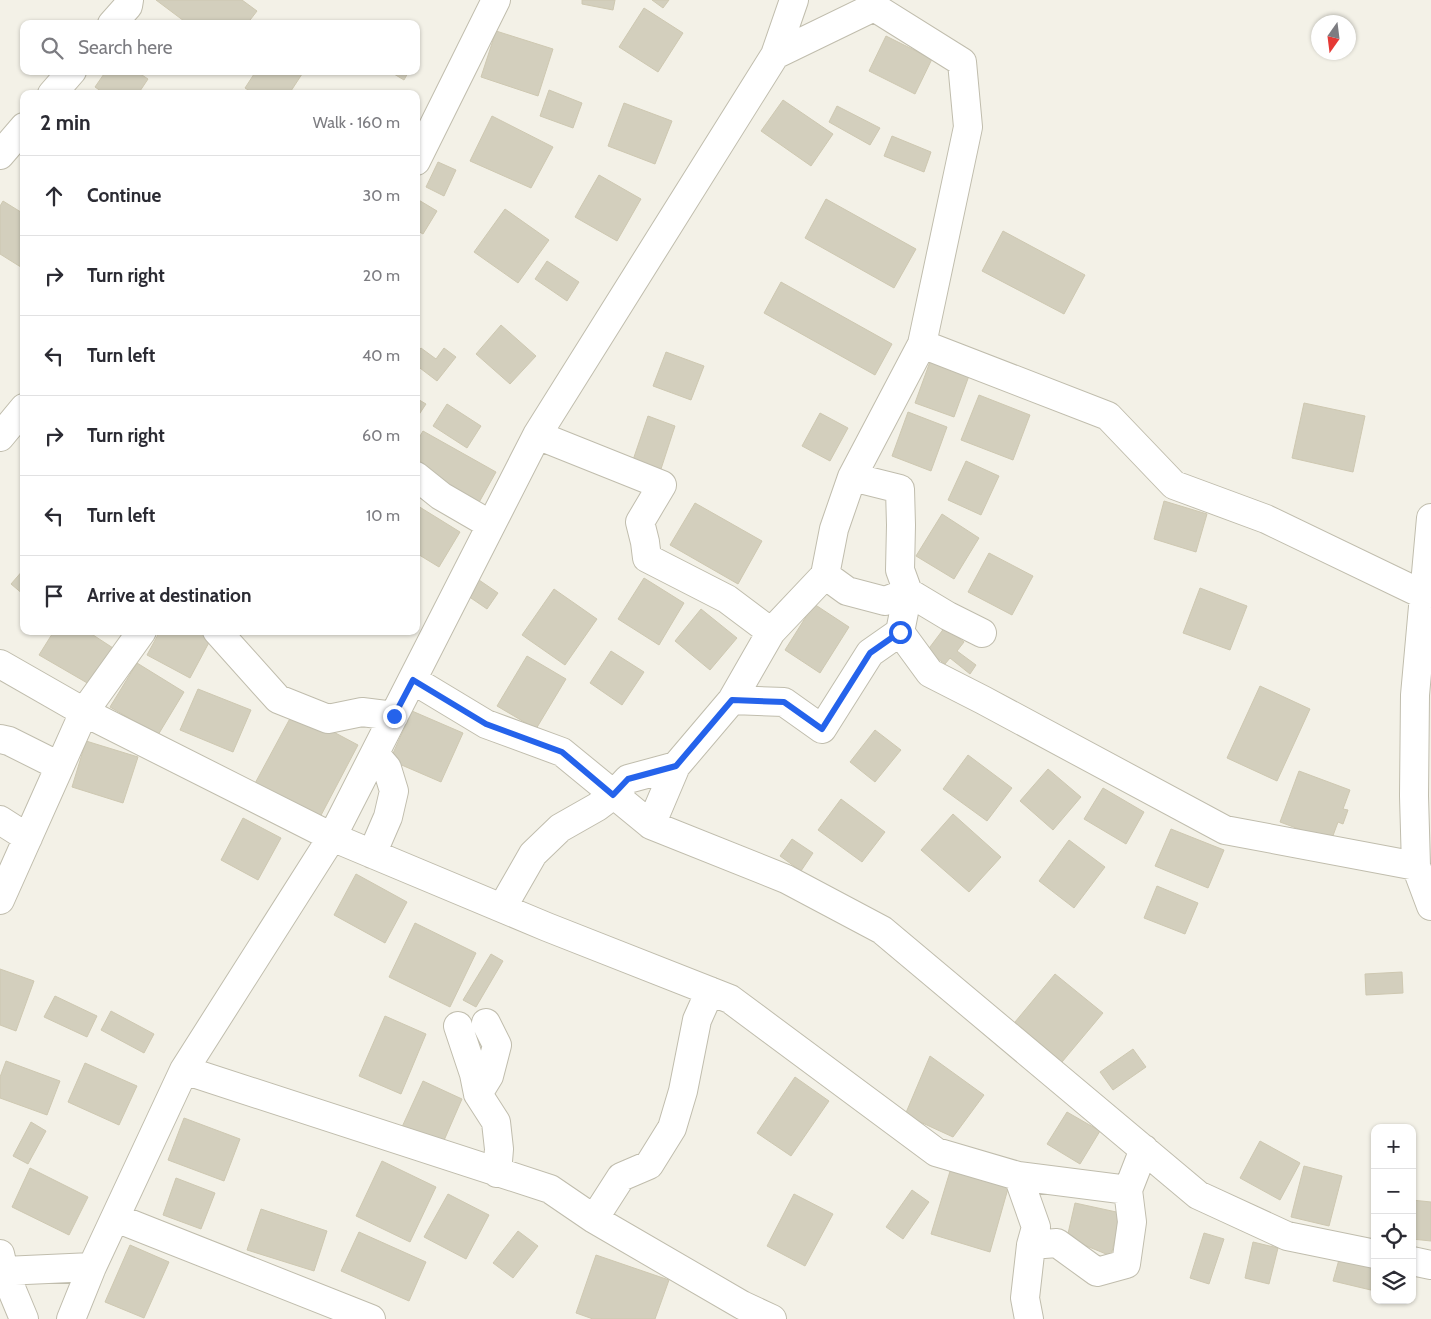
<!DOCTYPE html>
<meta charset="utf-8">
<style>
:root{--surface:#fff;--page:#f2f2f3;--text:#2b2b33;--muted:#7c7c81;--line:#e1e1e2}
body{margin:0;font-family:Cabin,sans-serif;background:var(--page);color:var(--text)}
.controls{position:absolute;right:15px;bottom:15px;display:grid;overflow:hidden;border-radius:10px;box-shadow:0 1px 4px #0004}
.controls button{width:45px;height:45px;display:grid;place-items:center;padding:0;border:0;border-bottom:1px solid var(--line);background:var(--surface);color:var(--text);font:25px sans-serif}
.compass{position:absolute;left:1311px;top:15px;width:45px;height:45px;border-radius:50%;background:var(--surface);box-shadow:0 1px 4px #0004;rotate:194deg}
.stop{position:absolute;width:15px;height:15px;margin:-11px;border:4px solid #2563eb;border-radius:50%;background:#fff}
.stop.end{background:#2563eb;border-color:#fff;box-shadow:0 1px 5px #0008}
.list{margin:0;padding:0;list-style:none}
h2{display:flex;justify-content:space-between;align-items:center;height:65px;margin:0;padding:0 20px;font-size:21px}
h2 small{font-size:16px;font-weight:400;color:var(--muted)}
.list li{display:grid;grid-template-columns:32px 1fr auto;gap:15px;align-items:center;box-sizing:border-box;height:80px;padding:0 20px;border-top:1px solid var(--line)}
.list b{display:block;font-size:19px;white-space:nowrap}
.list em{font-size:16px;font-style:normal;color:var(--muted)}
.icon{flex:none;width:28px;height:28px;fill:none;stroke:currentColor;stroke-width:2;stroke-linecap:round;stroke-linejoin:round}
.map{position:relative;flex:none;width:1431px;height:1319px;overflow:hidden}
.search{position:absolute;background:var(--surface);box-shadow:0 1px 4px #0004;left:20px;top:20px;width:400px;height:55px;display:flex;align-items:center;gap:12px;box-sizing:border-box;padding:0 18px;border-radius:10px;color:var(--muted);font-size:19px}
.panel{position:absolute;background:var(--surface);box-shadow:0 1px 4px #0004;left:20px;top:90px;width:400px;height:545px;border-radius:10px}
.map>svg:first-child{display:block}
.building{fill:#d3cfbd;stroke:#cec8b1}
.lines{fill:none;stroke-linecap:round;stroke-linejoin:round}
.minor-casing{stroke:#c0bdad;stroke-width:30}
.minor{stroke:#fff;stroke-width:28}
.route{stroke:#2563eb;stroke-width:6}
</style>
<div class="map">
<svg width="1431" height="1319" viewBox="0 0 1431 1319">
<rect width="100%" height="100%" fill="#f3f1e7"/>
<path class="building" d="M156 0H242L257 11 247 24H188Z
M582 0H615L613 10 582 4Z
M652 0H669L663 8Z
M644 8 683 33 658 72 619 47Z
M496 31 553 49 538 96 481 77Z
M886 36 932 59 915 94 869 71Z
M106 71H136L148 79 138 94H105L95 87Z
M256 71H304L289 94H254L245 88Z
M389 71H409L404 80Z
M549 90 582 103 573 128 540 116Z
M783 100 833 134 811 166 761 131Z
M624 103 672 121 655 164 608 146Z
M837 106 880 128 870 145 829 122Z
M492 116 553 147 531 188 470 161Z
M892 136 931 152 924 172 884 156Z
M438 162 456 170 444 196 426 187Z
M599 175 641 199 617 241 575 217Z
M417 199 437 211 423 234 416 230Z
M826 199 916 249 894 288 805 238Z
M3 201 24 214V269L0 254V206Z
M505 209 549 240 518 283 474 252Z
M1003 231 1085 275 1064 314 982 271Z
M547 261 579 282 567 301 535 279Z
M781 282 892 344 875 375 764 313Z
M501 325 536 356 510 384 476 354Z
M421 348 436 359 444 348 456 357 437 381 416 365V353Z
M666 352 704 366 691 400 653 386Z
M931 359 970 373 954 417 915 403Z
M979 395 1030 415 1013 460 961 440Z
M416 398 426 404 416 419Z
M1304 403 1365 416 1353 472 1292 458Z
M447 404 481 426 467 448 433 426Z
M908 412 947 427 931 471 892 456Z
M820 413 848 428 830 461 802 446Z
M648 416 675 426 660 472 632 463Z
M423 431 496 472 477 506 416 472V443Z
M966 461 999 476 981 515 948 500Z
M1164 501 1207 514 1196 552 1154 539Z
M695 503 762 541 738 584 670 545Z
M418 506 460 532 439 567 416 553V509Z
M942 514 979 538 954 579 916 556Z
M989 553 1033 576 1012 615 968 592Z
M24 569V595L11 584Z
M644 578 684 603 659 645 618 619Z
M479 580 498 593 487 609 468 596Z
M1200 588 1247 606 1230 650 1183 633Z
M554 589 597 619 565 665 522 635Z
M814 604 849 627 820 673 785 650Z
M701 609 737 638 710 670 675 641Z
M945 627 964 642 957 651 976 665 970 674 950 658 945 664 927 651Z
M54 631H87L113 648 89 684 39 655Z
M160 631H205L213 635 190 678 147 655Z
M611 651 644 672 622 705 590 683Z
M527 656 566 679 536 729 497 706Z
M137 663 184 692 158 735 110 707Z
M1260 686 1310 709 1277 781 1227 758Z
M198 689 251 710 233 752 180 730Z
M294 711 358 745 318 821 253 787Z
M412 711 463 733 441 782 390 760Z
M875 730 901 750 875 782 850 762Z
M86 741 138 757 123 803 72 787Z
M968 755 1012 788 987 821 943 789Z
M1048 769 1081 797 1053 830 1020 801Z
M1299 771 1350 790 1343 809 1348 810 1343 824 1338 822 1331 841 1280 822Z
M1103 788 1144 812 1126 844 1084 819Z
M841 799 885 832 862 862 818 830Z
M953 814 1001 857 969 892 921 850Z
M243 818 281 838 258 880 221 860Z
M1171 829 1224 850 1208 888 1155 866Z
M792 839 813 853 801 871 780 856Z
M1069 840 1105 867 1074 908 1039 881Z
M356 874 407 902 385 943 334 915Z
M1157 886 1198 903 1185 934 1144 918Z
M415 923 476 953 450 1007 389 977Z
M491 954 503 961 476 1007 463 1000Z
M0 969 34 981 16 1031 0 1025Z
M1402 972 1403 993 1366 995 1365 974Z
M1055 974 1103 1013 1062 1062 1015 1022Z
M55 996 97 1016 87 1037 44 1017Z
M111 1011 154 1034 144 1053 101 1030Z
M385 1016 426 1034 401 1094 359 1076Z
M1133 1049 1146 1067 1113 1090 1100 1072Z
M930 1056 984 1095 953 1137 905 1115Z
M6 1061 60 1081 47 1115 0 1098V1077Z
M85 1063 137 1086 119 1125 68 1102Z
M795 1077 829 1101 791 1156 757 1133Z
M423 1081 462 1099 442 1145 402 1127Z
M1067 1112 1100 1131 1080 1164 1047 1144Z
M184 1118 240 1139 224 1181 168 1160Z
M31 1122 46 1131 28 1164 13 1156Z
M1260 1141 1300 1163 1280 1200 1240 1178Z
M382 1161 436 1187 410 1242 356 1216Z
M1304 1166 1342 1176 1329 1226 1291 1217Z
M30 1168 88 1197 69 1235 12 1207Z
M951 1168 1009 1185 990 1252 931 1234Z
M176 1178 215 1193 201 1229 163 1215Z
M912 1190 929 1202 903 1239 886 1227Z
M448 1194 489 1215 466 1259 424 1237Z
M794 1194 833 1214 805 1266 767 1246Z
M1412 1200 1431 1202V1241L1412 1239Z
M1075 1203 1121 1213 1111 1256 1067 1238Z
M261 1209 327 1231 314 1271 247 1250Z
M518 1231 538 1246 513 1278 493 1263Z
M359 1232 426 1262 409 1301 341 1271Z
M1204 1233 1224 1239 1209 1284 1190 1278Z
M1253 1242 1278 1248 1269 1284 1245 1278Z
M130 1245 169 1262 144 1318 105 1302Z
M596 1255 669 1280 655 1319H593L576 1313Z
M1340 1256 1375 1264V1291L1333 1281Z"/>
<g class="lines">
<defs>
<path id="minor" d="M112 24 128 6 129 0
M775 55 794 0
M52 94 72 71
M0 155 24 127
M416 161 496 0
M922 344 968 127 962 62 874 7 775 55 537 435 332 837 547 927 730 999 936 1152 1018 1176 1128 1190 1144 1149
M0 437 24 408
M416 476 441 496 491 525
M852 477 900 489 901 525 900 570 908 592 885 601 847 591 825 575 834 529 852 477 922 344 1108 416 1174 485 1266 519 1424 595
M1431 518 1415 695 1414 796 1416 866 1431 906
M217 631 278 699 328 719 362 712 394 716
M771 632 825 575
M982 633 948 616 908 592 900 632 930 673 983 700 1225 830 1416 866
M0 664 84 712 0 900
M413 680 486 724 562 752 651 825 786 879 882 930 1198 1195 1287 1236 1375 1254
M732 700 784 702 822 729 870 653 900 632
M0 739 9 741 59 766
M0 820 28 838
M651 825 676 766
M372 854 388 817 394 791 387 768 375 754
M502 908 533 854 560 828 597 807 613 795 628 779 676 766 732 700 771 632 727 599 647 558 645 542 640 522 662 485 537 435
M486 1023 497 1045 489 1076 478 1094 496 1122 499 1149 497 1173
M458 1026 474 1074 478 1094
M184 1070 550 1189 594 1219 742 1305 772 1319
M1018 1176 1036 1227 1031 1245 1025 1298 1029 1319
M116 1218 371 1319
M594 1219 621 1177 649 1165 672 1128 683 1091 697 1020 710 991
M1031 1245 1057 1243 1097 1272 1126 1264 1132 1222 1128 1190
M0 1254 4 1271 24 1319
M1412 1261 1431 1265
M4 1271 92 1267
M71 1319 92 1267 184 1070 332 837 84 712 142 631"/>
</defs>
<use href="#minor" class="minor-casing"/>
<use href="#minor" class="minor"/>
</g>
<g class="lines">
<path class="route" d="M394 716 413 680 486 724 562 752 613 795 628 779 676 766 732 700 784 702 822 729 870 653 900 632"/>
</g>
</svg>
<div class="controls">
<button>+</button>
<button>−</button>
<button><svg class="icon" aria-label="locate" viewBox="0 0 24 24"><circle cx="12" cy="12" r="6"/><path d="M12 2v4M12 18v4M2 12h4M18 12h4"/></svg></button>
<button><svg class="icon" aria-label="layers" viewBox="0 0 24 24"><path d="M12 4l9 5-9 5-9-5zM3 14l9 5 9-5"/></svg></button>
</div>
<svg class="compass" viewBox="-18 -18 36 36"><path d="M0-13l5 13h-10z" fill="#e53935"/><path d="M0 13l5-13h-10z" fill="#7c7c81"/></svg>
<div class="stop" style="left:900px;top:632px"></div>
<div class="stop end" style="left:394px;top:716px"></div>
<div class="search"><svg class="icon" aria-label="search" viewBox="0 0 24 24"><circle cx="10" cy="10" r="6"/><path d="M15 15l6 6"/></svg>Search here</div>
<section class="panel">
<h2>2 min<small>Walk · 160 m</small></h2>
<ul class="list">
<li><svg class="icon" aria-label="ahead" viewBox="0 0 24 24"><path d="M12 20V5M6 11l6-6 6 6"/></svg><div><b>Continue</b></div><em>30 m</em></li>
<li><svg class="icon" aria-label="right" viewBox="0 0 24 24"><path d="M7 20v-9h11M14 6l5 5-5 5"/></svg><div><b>Turn right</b></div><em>20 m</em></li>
<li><svg class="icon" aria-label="left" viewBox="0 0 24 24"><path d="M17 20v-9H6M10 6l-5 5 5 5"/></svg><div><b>Turn left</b></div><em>40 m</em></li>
<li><svg class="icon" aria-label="right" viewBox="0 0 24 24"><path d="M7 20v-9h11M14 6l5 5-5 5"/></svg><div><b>Turn right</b></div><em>60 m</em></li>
<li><svg class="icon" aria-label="left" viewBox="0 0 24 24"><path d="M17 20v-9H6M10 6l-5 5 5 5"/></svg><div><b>Turn left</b></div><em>10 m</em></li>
<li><svg class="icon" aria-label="arrive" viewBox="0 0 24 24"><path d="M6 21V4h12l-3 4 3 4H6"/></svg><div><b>Arrive at destination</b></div></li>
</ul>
</section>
</div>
